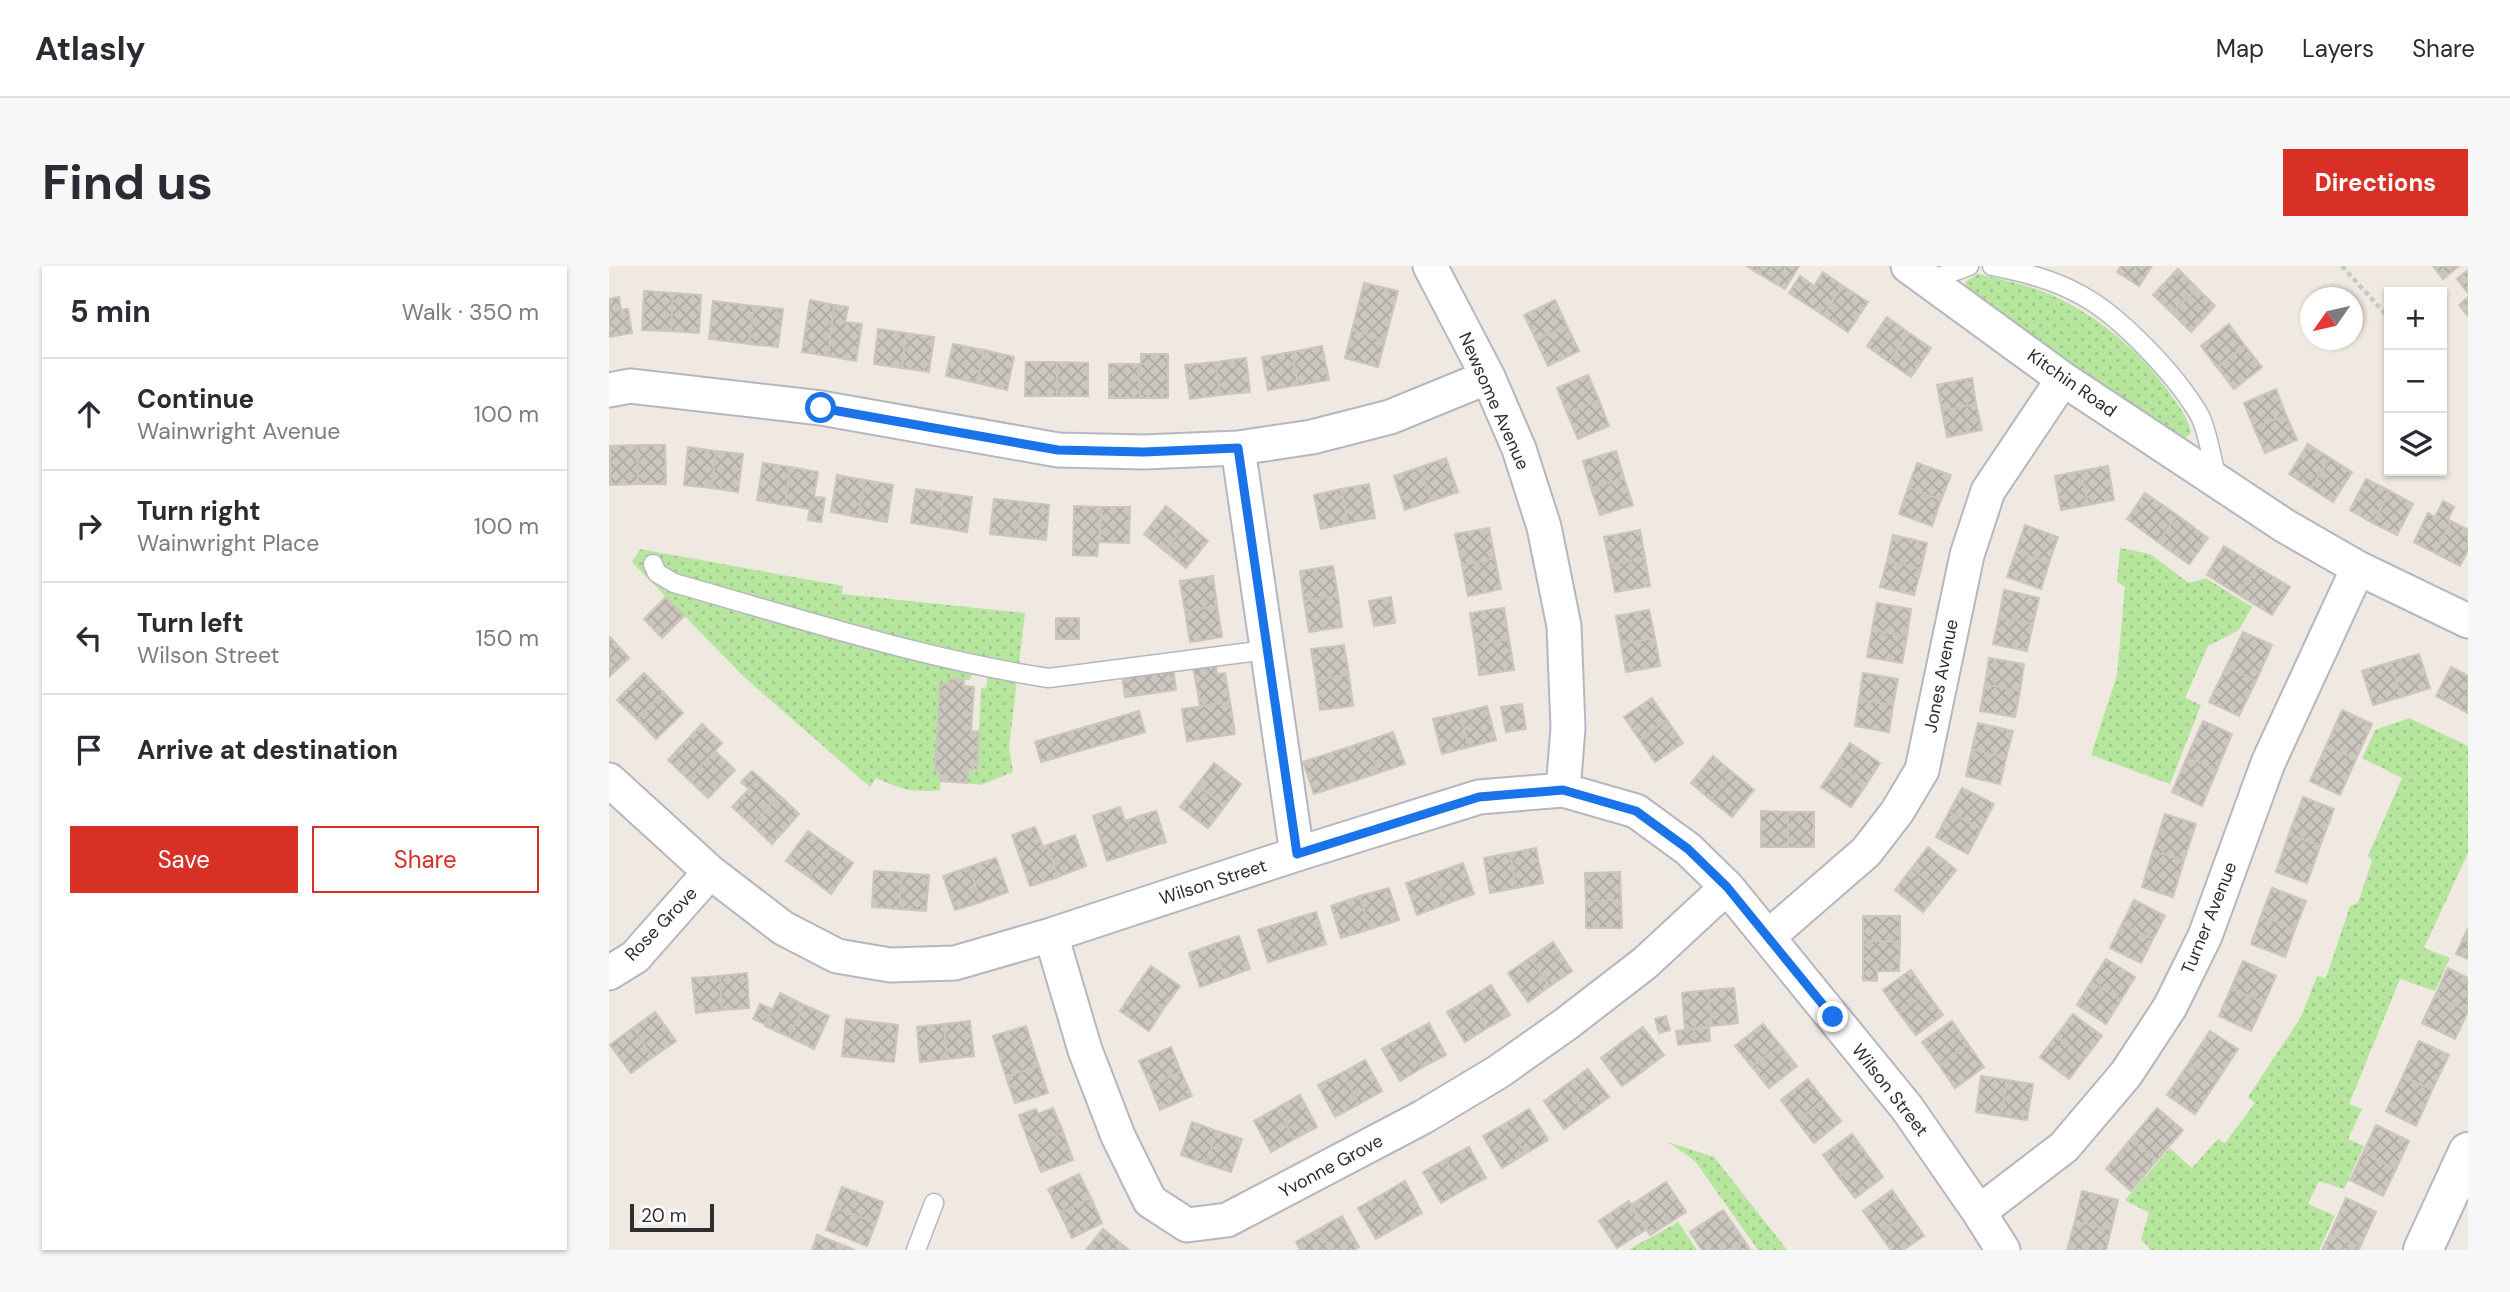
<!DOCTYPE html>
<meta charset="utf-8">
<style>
:root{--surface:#fff;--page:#f7f7f7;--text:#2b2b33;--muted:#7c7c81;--line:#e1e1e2;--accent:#d93025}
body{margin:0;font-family:"DM Sans",sans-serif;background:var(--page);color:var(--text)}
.controls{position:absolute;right:21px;top:21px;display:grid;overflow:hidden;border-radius:0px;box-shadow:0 2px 5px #0004}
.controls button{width:63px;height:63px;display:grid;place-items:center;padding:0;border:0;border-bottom:2px solid var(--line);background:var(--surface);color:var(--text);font:35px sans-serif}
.compass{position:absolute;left:1691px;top:21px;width:63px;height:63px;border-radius:50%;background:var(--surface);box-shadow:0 2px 5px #0004;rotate:236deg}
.scale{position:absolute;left:21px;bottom:18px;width:84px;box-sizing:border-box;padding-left:7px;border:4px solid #2e2e2e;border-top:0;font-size:19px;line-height:24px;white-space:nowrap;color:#2e2e2e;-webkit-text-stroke:5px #fff;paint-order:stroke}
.stop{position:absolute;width:21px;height:21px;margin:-16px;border:5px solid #1a73e8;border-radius:50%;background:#fff}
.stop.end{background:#1a73e8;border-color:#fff;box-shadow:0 2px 7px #0008}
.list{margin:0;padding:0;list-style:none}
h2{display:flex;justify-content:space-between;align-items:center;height:91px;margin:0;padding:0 28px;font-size:30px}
h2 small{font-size:23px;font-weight:400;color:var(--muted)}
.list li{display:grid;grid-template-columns:46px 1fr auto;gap:21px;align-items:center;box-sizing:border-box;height:112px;padding:0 28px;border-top:2px solid var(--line)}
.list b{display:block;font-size:26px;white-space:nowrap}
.list p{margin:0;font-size:23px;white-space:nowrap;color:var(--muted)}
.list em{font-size:23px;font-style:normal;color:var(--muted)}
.actions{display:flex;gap:14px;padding:21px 28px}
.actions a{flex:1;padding:16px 0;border:2px solid var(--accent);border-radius:0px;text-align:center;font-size:24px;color:var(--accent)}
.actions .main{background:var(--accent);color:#fff}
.icon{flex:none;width:38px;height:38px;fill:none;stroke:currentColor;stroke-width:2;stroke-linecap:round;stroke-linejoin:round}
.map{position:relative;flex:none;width:1859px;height:984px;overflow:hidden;border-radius:0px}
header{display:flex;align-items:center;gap:42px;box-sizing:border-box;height:98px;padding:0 35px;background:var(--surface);border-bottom:2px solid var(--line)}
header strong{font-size:33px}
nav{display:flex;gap:38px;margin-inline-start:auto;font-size:24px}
.intro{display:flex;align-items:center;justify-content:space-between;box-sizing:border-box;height:168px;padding:0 42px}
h1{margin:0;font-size:49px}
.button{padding:18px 32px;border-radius:0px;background:var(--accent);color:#fff;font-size:24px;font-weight:700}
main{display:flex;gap:42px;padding:0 42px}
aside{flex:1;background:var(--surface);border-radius:0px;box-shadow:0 2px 5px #0004}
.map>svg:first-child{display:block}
.grass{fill:url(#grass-dots)}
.building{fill:url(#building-cross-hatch);stroke:#cbc5ba;stroke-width:2}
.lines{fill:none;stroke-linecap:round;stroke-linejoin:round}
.service-casing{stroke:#b4b7c1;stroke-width:21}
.minor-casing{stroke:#b4b7c1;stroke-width:37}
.tertiary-casing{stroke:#b4b7c1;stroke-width:42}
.path{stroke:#c9c9c9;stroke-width:4.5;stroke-dasharray:5 3.5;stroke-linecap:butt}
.service{stroke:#fff;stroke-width:18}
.minor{stroke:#fff;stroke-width:33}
.tertiary{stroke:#fff;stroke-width:38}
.route{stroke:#1a73e8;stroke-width:9}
.labels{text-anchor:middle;stroke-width:6;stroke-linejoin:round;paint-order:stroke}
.street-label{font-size:18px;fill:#2e2e2e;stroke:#fff}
</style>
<header>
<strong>Atlasly</strong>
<nav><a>Map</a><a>Layers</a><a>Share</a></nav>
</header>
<div class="intro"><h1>Find us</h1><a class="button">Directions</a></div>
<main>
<aside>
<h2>5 min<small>Walk · 350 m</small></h2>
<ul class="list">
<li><svg class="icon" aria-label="ahead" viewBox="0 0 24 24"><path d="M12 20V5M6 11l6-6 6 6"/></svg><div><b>Continue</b><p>Wainwright Avenue</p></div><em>100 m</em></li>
<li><svg class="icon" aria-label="right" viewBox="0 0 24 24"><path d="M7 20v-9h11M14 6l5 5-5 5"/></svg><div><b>Turn right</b><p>Wainwright Place</p></div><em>100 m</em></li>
<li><svg class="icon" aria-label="left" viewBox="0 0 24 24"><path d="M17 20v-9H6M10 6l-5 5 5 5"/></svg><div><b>Turn left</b><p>Wilson Street</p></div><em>150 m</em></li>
<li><svg class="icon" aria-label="arrive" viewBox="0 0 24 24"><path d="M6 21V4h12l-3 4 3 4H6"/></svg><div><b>Arrive at destination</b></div></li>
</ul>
<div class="actions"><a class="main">Save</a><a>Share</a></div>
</aside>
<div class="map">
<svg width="1859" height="984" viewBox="0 0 1859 984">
<defs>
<pattern id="grass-dots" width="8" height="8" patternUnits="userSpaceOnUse" patternTransform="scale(1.75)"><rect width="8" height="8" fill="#b6e59e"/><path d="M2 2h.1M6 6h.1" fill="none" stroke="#9dc588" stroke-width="1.8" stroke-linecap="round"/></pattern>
<pattern id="building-cross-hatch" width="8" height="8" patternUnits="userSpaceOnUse" patternTransform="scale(1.75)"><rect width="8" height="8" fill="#cbc7bf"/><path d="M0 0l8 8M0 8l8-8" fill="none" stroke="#afaba4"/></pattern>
</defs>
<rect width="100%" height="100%" fill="#efe9e1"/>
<path class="grass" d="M1369 8C1387 12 1404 16 1421 21 1475 38 1528 80 1560 126 1569 140 1580 151 1582 168L1574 173 1361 32 1356 16Z
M1511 282 1541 288 1580 317 1597 312 1643 341 1630 364 1599 380 1576 432 1592 439 1561 518 1482 489 1508 409 1516 321 1508 316Z
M31 283 234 320 233 328 416 347 400 481 404 506 372 519 358 517 359 503H368L372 422H377L379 409 363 407 361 414 340 413 339 419 332 418 331 524C303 527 292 523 267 512L261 521 133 409 23 296Z
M1800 452 1859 480V587L1815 682 1841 692 1826 725 1791 713 1740 838 1753 843 1739 873 1755 880 1735 923 1710 915 1699 938 1726 950 1710 984H1542L1532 973 1540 947 1516 934 1561 882 1583 902 1609 873 1616 877 1646 837 1639 831 1692 751 1708 710 1717 712 1741 640 1749 637 1763 595 1759 590 1793 512 1753 492 1766 464Z
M1059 876 1105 891 1178 984H1149L1086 895Z
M1069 956 1088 984H1019Z"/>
<path class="building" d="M1138 0H1155L1150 8Z
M1155 0H1190L1176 23 1150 8Z
M1512 0H1543L1530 20 1508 6Z
M1824 0H1850L1834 13Z
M1569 3 1588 22 1563 47 1544 29Z
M1859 4V27L1848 13Z
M1214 6 1234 20 1214 49 1180 27 1191 10 1205 20Z
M755 17 789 25 776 74 743 64Z
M1234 20 1259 36 1239 66 1214 49Z
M1588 22 1606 40 1582 66 1563 47Z
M35 25 64 27 62 65 33 64Z
M64 27 92 29 90 67 62 65Z
M10 31 12 44 19 43 23 67 0 71V33Z
M1859 31V50L1850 39Z
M201 34 225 39 219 90 193 86Z
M946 34 958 60 927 74 915 49Z
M104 35 145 40 140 78 100 73Z
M225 39 239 41 236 56 253 58 247 95 219 90Z
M145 40 174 43 169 81 140 78Z
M1278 51 1300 67 1280 96 1258 80Z
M1620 58 1636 80 1608 101 1592 80Z
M958 60 970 85 939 100 927 74Z
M269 63 297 67 293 102 265 98Z
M743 64 776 74 769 101 736 92Z
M297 67 325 71 320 106 293 102Z
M1300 67 1322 82 1302 111 1280 96Z
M344 78 375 84 368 117 337 110Z
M713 80 720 114 689 119 683 86Z
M1636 80 1653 101 1625 123 1608 101Z
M375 84 405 91 398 124 368 117Z
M683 86 689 119 659 124 653 91Z
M532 88H559V132H531L529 98H532Z
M637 92 641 126 611 129 607 96Z
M417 96H448V130H416Z
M448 96 479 97V130H448Z
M607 96 611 129 581 133 576 99Z
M500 98H529L531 132H500Z
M979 109 990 134 958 147 948 122Z
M1363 112 1367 138 1333 145 1328 119Z
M1667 123 1677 149 1645 162 1635 137Z
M990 134 1000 160 969 173 958 147Z
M1367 138 1373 164 1338 171 1333 145Z
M1677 149 1688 174 1656 187 1645 162Z
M1699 178 1721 192 1702 222 1680 208Z
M28 179H56L57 218H29Z
M28 179 29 218 1 219V180Z
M79 181 107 185 102 222 75 219Z
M107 185 134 188 129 226 102 222Z
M1007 185 1015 212 982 222 974 195Z
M837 192 849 226 822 235 811 201Z
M1721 192 1743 206 1724 236 1702 222Z
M154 197 181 201 176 239 148 234Z
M1308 197 1342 209 1332 234 1299 222Z
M1499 200 1505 234 1479 239 1472 205Z
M181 201 209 206 205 231 216 232 212 256 199 254 201 243 176 239Z
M811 201 822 235 796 244 785 210Z
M1472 205 1479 239 1452 244 1446 210Z
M228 209 256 214 249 251 222 246Z
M1015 212 1024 239 991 249 982 222Z
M1757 213 1781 225 1764 257 1741 244Z
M256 214 284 219 278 256 249 251Z
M760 218 766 252 739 257 732 223Z
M1299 222 1332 234 1323 260 1290 248Z
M307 223 335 227 330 261 302 257Z
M732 223 739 257 712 263 705 229Z
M1781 225 1804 238 1788 269 1764 257Z
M335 227 363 231 358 266 330 261Z
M1536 227 1568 249 1549 276 1518 253Z
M385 233 413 236 409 271 381 268Z
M1834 235 1845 241 1839 253 1842 255 1826 287 1805 276 1819 247 1826 251Z
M413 236 440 239 437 274 409 271Z
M465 240 493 241 488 290 464 289Z
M557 240 578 257 556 285 535 268Z
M493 241H521L520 277 491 276Z
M1568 249 1599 272 1580 298 1549 276Z
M1842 255 1859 264V284L1851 300 1826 287Z
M578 257 599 275 577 302 556 285Z
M1416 259 1449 271 1440 297 1407 285Z
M880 262 886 292 853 299 846 268Z
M1031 264 1036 292 1001 298 995 271Z
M1284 269 1318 277 1312 303 1278 295Z
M1615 280 1648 301 1630 329 1598 309Z
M1407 285 1440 297 1432 323 1398 311Z
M886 292 892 323 859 330 853 299Z
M1036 292 1041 320 1006 326 1001 298Z
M1278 295 1312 303 1305 329 1271 321Z
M724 300 729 330 695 335 691 305Z
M1648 301 1681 321 1663 349 1630 329Z
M604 310 608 340 576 345 571 315Z
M1395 324 1430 332 1424 358 1390 351Z
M729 330 733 361 700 366 695 335Z
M57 331 75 350 53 372 35 353Z
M782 331 786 357 765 360 760 335Z
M1268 337 1302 343 1298 370 1263 364Z
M608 340 613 371 581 376 576 345Z
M895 342 900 373 866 378 861 347Z
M1040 344 1046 372 1012 378 1007 350Z
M1390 351 1424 358 1418 385 1384 378Z
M447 352H470V373H447Z
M1263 364 1298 370 1293 397 1258 391Z
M1634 366 1663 379 1647 415 1617 401Z
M1 371 20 392 0 411V372Z
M1046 372 1051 400 1017 406 1012 378Z
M900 373 905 404 870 409 866 378Z
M735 379 740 409 707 414 702 383Z
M1810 388 1821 422 1792 431 1782 396Z
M1380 392 1415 398 1411 425 1376 418Z
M1782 396 1792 431 1764 439 1753 405Z
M606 397 608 408 616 407 621 436 591 440 584 401Z
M564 401 567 424 516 431 513 409Z
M1617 401 1647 415 1630 450 1600 436Z
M1842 401 1859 410V447L1827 430Z
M35 407 55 427 28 453 8 434Z
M1254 407 1289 413 1284 439 1250 434Z
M740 409 744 440 711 444 707 414Z
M340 413 355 414 354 420 365 421 362 465 370 466 368 503H359L358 517 331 515V505H326L331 418 339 419Z
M1376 418 1411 425 1406 451 1371 445Z
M55 427 74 447 47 473 28 453Z
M1043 432 1058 454 1031 474 1015 451Z
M1250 434 1284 439 1280 466 1246 460Z
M621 436 626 468 578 475 573 443Z
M913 438 917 463 897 466 892 441Z
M878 440 887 474 860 481 851 447Z
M1733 444 1763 458 1747 493 1717 480Z
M530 445 536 466 432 496 426 476Z
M851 447 860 481 833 488 824 453Z
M1058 454 1074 477 1046 496 1031 474Z
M1594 455 1623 468 1608 504 1578 491Z
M1369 457 1404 465 1397 492 1363 483Z
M93 458 113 477 79 513 59 494Z
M784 466 796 498 769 507 758 475Z
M758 475 769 507 705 528 694 496Z
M1241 477 1271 497 1257 519 1227 499Z
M1717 480 1747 493 1731 529 1701 515Z
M1363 483 1397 492 1391 518 1357 510Z
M106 485 126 504 99 532 79 513Z
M1104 490 1124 507 1102 534 1082 517Z
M1578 491 1608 504 1593 540 1563 526Z
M605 497 632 518 616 540 588 519Z
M1227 499 1257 519 1242 541 1212 521Z
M143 505 170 529 143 559 123 541 140 523 132 516Z
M1124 507 1145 524 1123 551 1102 534Z
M588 519 616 540 599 562 571 541Z
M1353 522 1385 538 1372 563 1340 546Z
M170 529 190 548 163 578 143 559Z
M1694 531 1725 543 1711 580 1680 568Z
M511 541 516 555 518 554 528 585 498 595 484 550Z
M547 545 557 576 528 585 518 554Z
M1152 545 1179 546V581H1152Z
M1179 546H1205V581H1179Z
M1340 546 1372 563 1359 588 1327 571Z
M1556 548 1587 558 1575 594 1544 585Z
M426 561 434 581 438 579 449 611 421 620 403 569Z
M199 565 221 581 200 611 177 595Z
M1680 568 1711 580 1698 617 1667 606Z
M466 569 477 600 449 611 438 579Z
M221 581 244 597 222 628 200 611Z
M1319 581 1347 604 1331 625 1303 602Z
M927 582 934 617 907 622 901 587Z
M1544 585 1575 594 1564 631 1533 621Z
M901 587 907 622 881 627 875 592Z
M387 592 399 626 372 636 360 601Z
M854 597 865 628 837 638 826 607Z
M360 601 372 636 346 644 334 610Z
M1303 602 1331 625 1314 646 1286 624Z
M265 605 293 607 290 643 263 641Z
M1011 606 1012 634 977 635 976 607Z
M293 607 320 609 317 645 290 643Z
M826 607 837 638 808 649 797 617Z
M780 622 790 654 761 663 751 630Z
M1663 622 1697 635 1686 663 1652 650Z
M751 630 761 663 732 672 722 640Z
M1012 634 1013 662H977V635Z
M1525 634 1556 650 1544 673 1513 658Z
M707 646 717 678 688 687 678 655Z
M1254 650H1291V676L1254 674Z
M1652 650 1686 663 1676 691 1642 678Z
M678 655 688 687 659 696 649 664Z
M1513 658 1544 673 1532 697 1501 682Z
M1859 662V693L1847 688Z
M630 670 641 703 616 712 605 678Z
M1254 674 1291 676 1290 705H1268V715L1254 714Z
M944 676 963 705 941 720 921 692Z
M605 678 616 712 591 721 580 687Z
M921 692 941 720 919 736 899 707Z
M1497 693 1526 711 1512 734 1482 716Z
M1634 695 1667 710 1655 737 1622 722Z
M542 700 571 720 555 742 526 722Z
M1839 702 1859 712V745L1826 730Z
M1302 704 1318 727 1290 747 1274 724Z
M138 707 140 742 113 744 111 710Z
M111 710 113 744 87 747 83 712Z
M1482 716 1512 734 1497 758 1468 739Z
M882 719 901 749 878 762 860 733Z
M526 722 555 742 540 765 511 745Z
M1125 722 1129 757 1103 760 1099 724Z
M1622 722 1655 737 1642 765 1610 750Z
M1099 724 1103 760 1076 763 1073 727Z
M171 727 195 739 180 771 156 760Z
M1318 727 1334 749 1307 769 1290 747Z
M1826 730 1859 745 1846 773 1813 757Z
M860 733 878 762 856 776 838 746Z
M151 738 163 743 156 758 144 753Z
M195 739 220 750 205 783 180 771Z
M46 746 67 775 44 791 24 762Z
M1464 748 1493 770 1476 792 1447 770Z
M1057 750 1061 764 1050 767 1046 753Z
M237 753 263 756 259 793 233 790Z
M361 755 365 790 338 793 335 758Z
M1343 755 1359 778 1330 799 1313 776Z
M263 756 289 759 285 796 259 793Z
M820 757 837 789 814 801 796 770Z
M335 758 338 793 311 796 308 761Z
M1154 758 1171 779 1143 801 1126 780Z
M417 760 430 800 397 811 384 770Z
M1034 761 1055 789 1034 805 1013 776Z
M24 762 44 791 22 807 1 779Z
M1100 762 1101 775 1069 779 1067 765Z
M1601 765 1629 783 1608 815 1580 797Z
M796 770 814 801 791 815 773 783Z
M1447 770 1476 792 1460 813 1431 791Z
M1810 775 1840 789 1823 824 1794 810Z
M1013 776 1034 805 1013 820 992 792Z
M1359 778 1375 801 1346 822 1330 799Z
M1171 779 1188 800 1160 822 1143 801Z
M562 781 572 806 541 819 530 795Z
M756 794 773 825 750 838 733 807Z
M1580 797 1608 815 1586 848 1558 829Z
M430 800 439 827 406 837 397 811Z
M979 803 1000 831 978 847 957 819Z
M572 806 583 830 551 844 541 819Z
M733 807 750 838 726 851 709 819Z
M1372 810 1398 814 1392 850 1367 846Z
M1794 810 1823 824 1807 860 1777 845Z
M1199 813 1215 834 1188 855 1172 834Z
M1398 814 1424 818 1418 854 1392 850Z
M957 819 978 847 955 863 935 835Z
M691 829 708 861 685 873 668 842Z
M1215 834 1232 855 1205 877 1188 855Z
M444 842 454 866 421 879 410 849 427 843 429 848Z
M668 842 685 873 662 886 645 855Z
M1548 842 1574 864 1548 894 1522 873Z
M920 843 939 874 916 888 897 857Z
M583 856 608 865 597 898 572 889Z
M897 857 916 888 893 902 874 870Z
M1767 859 1800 875 1787 903 1754 887Z
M608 865 633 873 622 906 597 898Z
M454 866 464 894 432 906 421 879Z
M1243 868 1259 890 1230 911 1214 889Z
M1522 873 1548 894 1522 925 1497 903Z
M860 881 877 912 854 924 837 893Z
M1754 887 1787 903 1774 930 1741 914Z
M1259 890 1274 911 1246 932 1230 911Z
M837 893 854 924 832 937 814 906Z
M470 908 482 932 451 947 439 923Z
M796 915 813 947 790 960 772 929Z
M1057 916 1077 946 1041 969 1022 939Z
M233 921 274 936 267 957 225 942Z
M1283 924 1299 947 1270 967 1254 945Z
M1473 925 1509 934 1502 964 1466 955Z
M772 929 790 960 767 973 749 942Z
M482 932 493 957 463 972 451 947Z
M1737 932 1767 946 1751 981 1721 968Z
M1020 935 1038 963 1008 982 990 955Z
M225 942 267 957 258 980 217 964Z
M1114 944 1135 974 1120 984H1093L1081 966Z
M1299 947 1315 970 1294 984H1282L1270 967Z
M733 950 750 981 746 984H722L710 963Z
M1466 955 1502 964 1497 984H1458Z
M494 963 520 984H477Z
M710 963 722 984H691L687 976Z
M1721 968 1751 981 1750 984H1713Z
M208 969 246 984H203Z
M1135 974 1141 984H1120Z"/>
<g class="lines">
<defs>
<path id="service" d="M1383 0C1413 6 1443 13 1470 28 1511 49 1568 110 1591 150 1599 166 1603 195 1608 213
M1319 15 1360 0
M44 298 48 307 65 317C189 352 313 393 440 412L657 384
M307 984 325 937"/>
<path id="minor" d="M821 0 879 111 910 183 935 261 955 360 959 462 954 524
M1299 0 1454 113 1676 260 1749 302 1859 355
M0 124 21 120 212 142 449 184 535 186 629 182 703 171 781 151 879 111
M629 182 688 588
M0 514 101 606 174 662 228 690 281 699 346 697 442 669 688 588 870 531 954 524 1027 545 1079 583 1118 621 1298 842 1370 946 1394 984
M442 669 476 784 509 870 541 935 578 959 618 954 814 851 889 806 957 758 1036 697 1118 621
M1159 671 1257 586 1288 546 1313 504 1358 289 1379 225 1454 113
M0 707 26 691 101 606
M1370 946 1455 881 1517 808 1561 741 1596 670 1659 497 1749 302"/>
<path id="tertiary" d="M1814 984 1859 886"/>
</defs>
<use href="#service" class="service-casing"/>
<use href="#minor" class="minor-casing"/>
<use href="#tertiary" class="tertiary-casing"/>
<path class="path" d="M1733 0 1780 52"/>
<use href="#service" class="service"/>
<use href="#minor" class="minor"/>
<use href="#tertiary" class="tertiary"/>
</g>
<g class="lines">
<path class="route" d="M212 142 449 184 535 186 629 182 688 588 870 531 954 524 1027 545 1079 583 1118 621 1224 751"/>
</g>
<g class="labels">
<g class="street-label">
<text transform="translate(1463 117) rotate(35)" y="6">Kitchin Road</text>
<text transform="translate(885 135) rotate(66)" y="6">Newsome Avenue</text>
<text transform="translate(1332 410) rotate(-79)" y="6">Jones Avenue</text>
<text transform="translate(604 616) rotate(-18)" y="6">Wilson Street</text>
<text transform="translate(1600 652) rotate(-68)" y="6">Turner Avenue</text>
<text transform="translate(52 658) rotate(-46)" y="6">Rose Grove</text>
<text transform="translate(1281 824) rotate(52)" y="6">Wilson Street</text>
<text transform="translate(722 900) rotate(-28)" y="6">Yvonne Grove</text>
</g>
</g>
</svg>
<div class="controls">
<button>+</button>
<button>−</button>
<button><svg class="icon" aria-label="layers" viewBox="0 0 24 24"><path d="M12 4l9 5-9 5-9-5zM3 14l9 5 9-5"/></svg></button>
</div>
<svg class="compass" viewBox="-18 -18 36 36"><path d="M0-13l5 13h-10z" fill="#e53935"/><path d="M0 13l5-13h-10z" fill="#7c7c81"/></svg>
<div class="scale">20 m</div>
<div class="stop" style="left:212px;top:142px"></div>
<div class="stop end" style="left:1224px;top:751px"></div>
</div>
</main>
